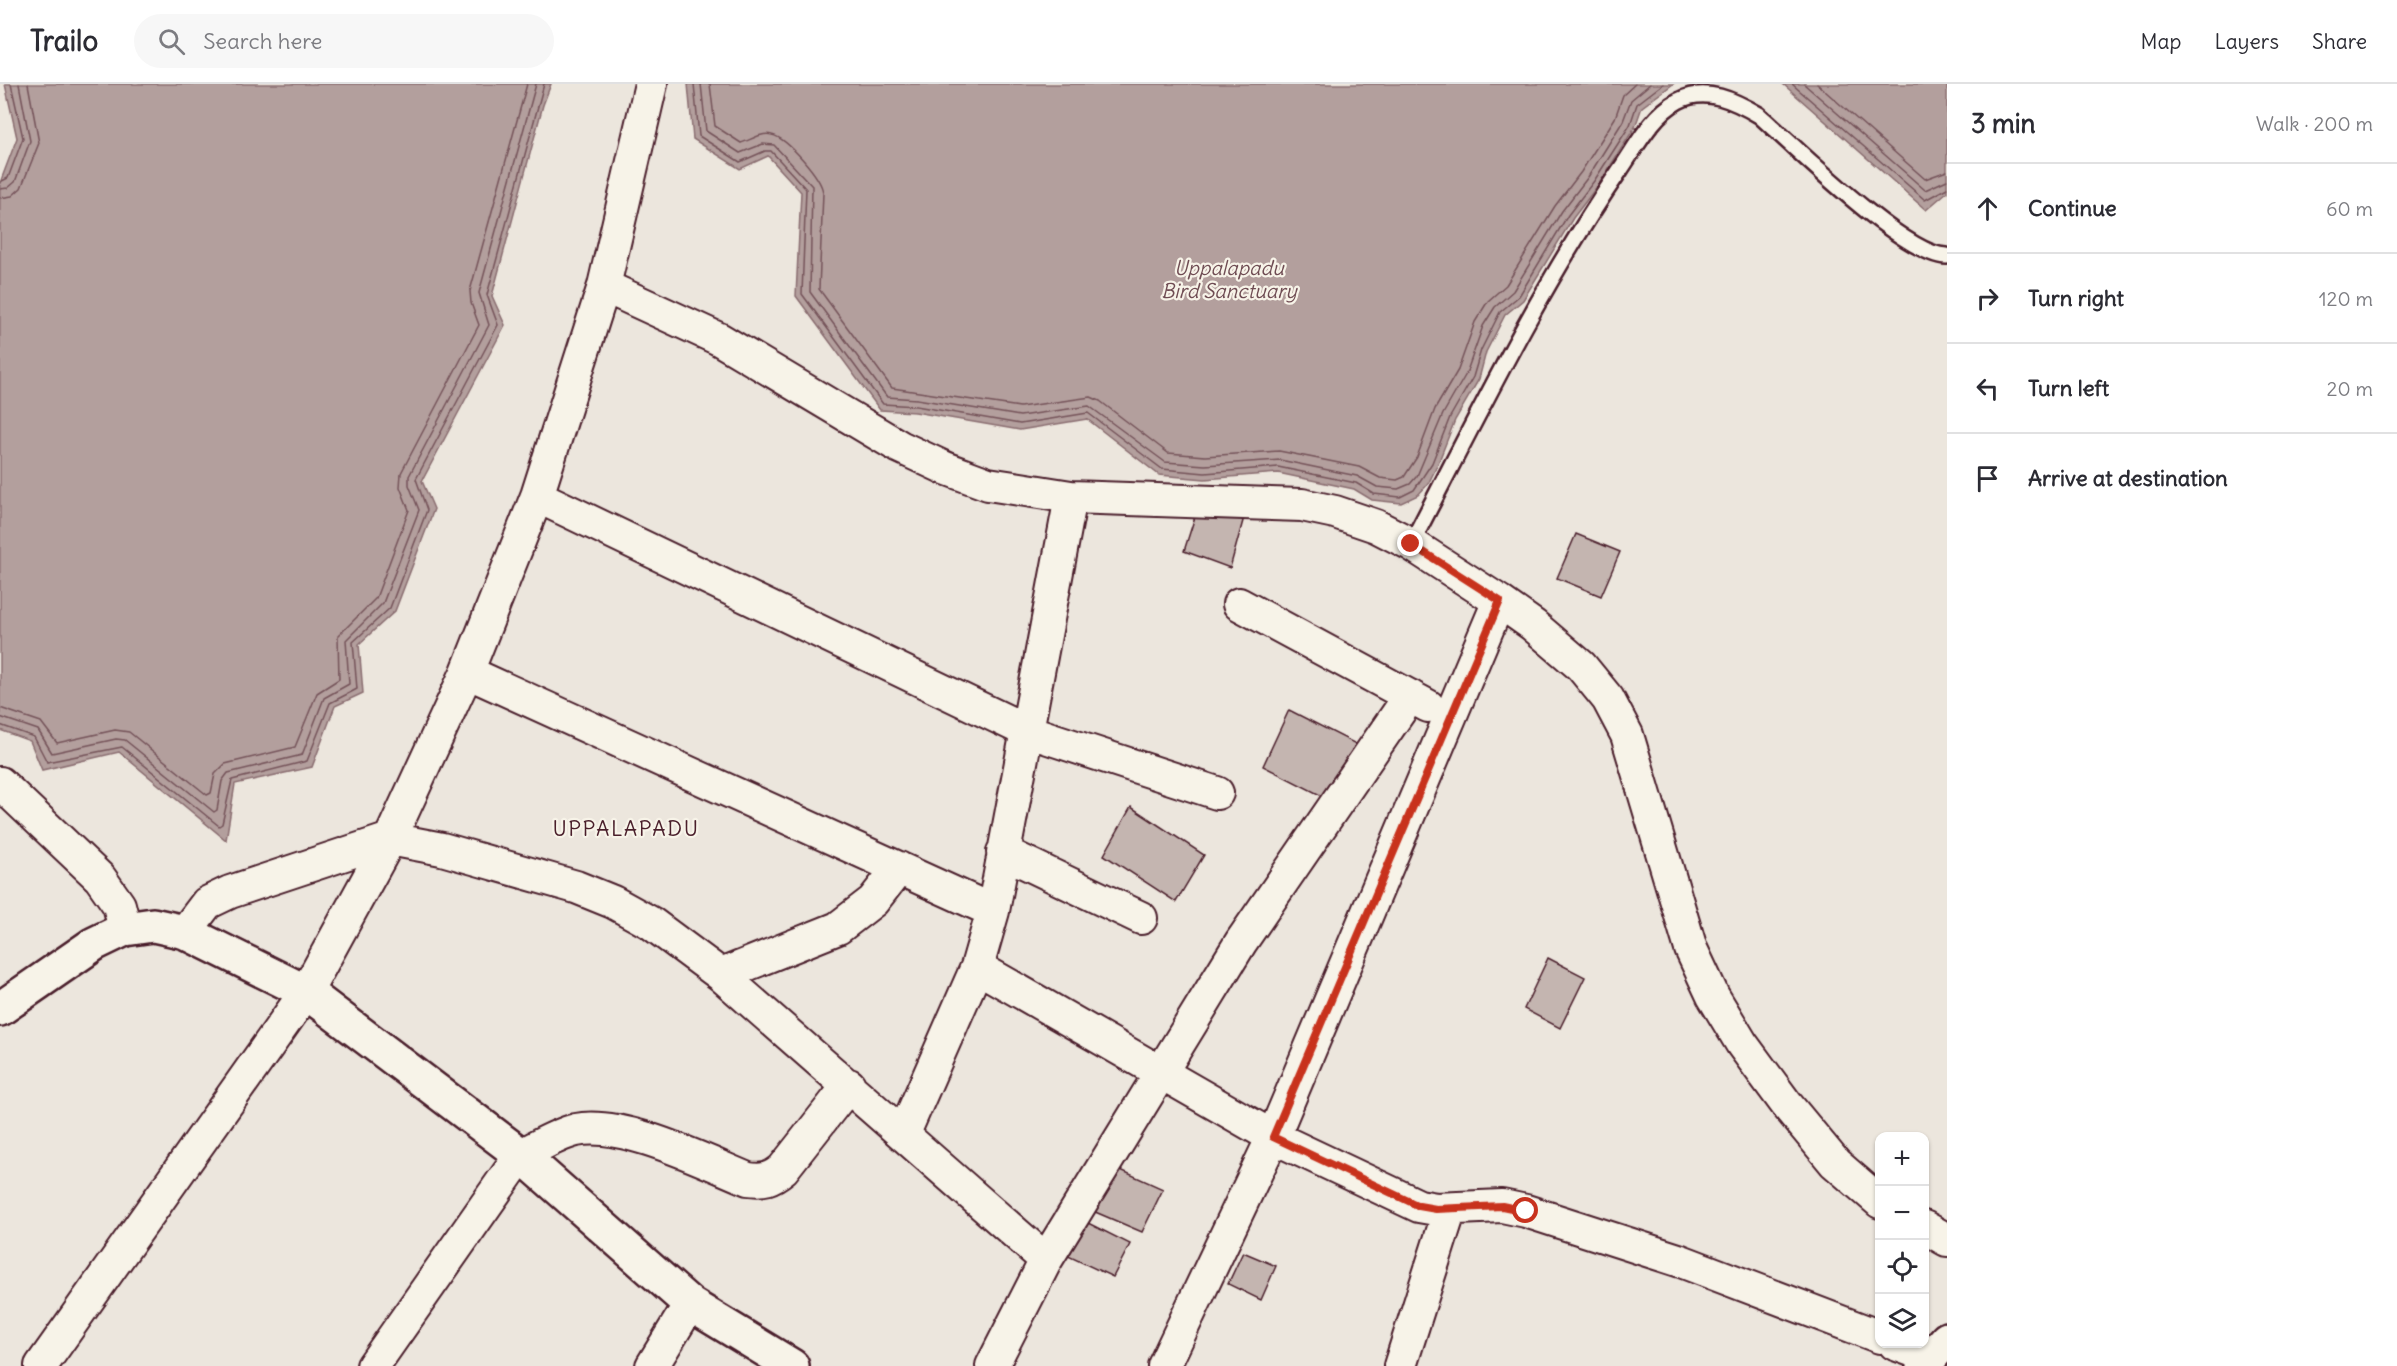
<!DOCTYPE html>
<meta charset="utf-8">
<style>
:root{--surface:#fff;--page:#f7f7f7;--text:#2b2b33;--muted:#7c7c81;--line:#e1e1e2}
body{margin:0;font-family:Delius,sans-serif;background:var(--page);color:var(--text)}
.controls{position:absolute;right:18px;bottom:18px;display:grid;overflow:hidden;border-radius:12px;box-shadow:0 2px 4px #0004}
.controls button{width:54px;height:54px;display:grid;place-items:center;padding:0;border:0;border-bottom:2px solid var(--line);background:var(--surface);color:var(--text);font:30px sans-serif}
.stop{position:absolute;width:18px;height:18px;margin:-14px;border:4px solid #c8321e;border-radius:50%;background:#fff}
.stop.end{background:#c8321e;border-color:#fff;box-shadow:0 2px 6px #0008}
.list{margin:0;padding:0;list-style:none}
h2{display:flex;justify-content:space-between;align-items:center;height:78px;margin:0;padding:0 24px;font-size:26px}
h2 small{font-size:20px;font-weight:400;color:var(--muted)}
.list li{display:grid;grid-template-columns:39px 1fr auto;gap:18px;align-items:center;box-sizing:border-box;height:90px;padding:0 24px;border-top:2px solid var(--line)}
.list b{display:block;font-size:22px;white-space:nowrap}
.list em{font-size:20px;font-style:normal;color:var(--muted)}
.icon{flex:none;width:33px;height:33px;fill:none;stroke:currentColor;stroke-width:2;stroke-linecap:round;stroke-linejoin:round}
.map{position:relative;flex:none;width:1947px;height:1282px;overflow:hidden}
header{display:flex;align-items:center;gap:36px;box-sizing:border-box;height:84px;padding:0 30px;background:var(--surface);border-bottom:2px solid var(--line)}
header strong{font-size:28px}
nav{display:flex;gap:33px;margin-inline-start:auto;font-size:21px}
.search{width:420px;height:54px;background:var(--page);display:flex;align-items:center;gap:15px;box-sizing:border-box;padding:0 21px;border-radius:33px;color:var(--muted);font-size:22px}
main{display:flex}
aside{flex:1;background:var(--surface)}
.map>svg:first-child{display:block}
.water{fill:#b39f9d;stroke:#896c6f;stroke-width:1.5}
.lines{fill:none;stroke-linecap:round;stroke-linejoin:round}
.shore{stroke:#745259;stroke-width:1.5}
.building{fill:#c4b5b0;stroke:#4a1f2b;stroke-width:1.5}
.lane-casing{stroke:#4a1f2b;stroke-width:20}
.street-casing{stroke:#4a1f2b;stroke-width:36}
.secondary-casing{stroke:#4a1f2b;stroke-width:38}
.lane{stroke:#f7f3e8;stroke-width:15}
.street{stroke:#f7f3e8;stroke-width:32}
.secondary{stroke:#f7f3e8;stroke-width:33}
.route{stroke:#c8321e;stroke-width:8}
.labels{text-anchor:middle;stroke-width:4.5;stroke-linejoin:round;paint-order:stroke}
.water-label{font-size:20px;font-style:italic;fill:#6f4c53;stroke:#f7f3e8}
.quarter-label{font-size:21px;letter-spacing:1.5px;fill:#4a1f2b;stroke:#f7f3e8}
</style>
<header>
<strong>Trailo</strong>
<div class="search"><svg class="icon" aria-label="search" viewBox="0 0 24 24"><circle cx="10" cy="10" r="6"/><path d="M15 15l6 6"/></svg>Search here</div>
<nav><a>Map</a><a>Layers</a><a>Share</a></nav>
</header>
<main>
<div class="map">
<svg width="1947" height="1282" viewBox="0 0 1947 1282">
<rect width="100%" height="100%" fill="#ece6dd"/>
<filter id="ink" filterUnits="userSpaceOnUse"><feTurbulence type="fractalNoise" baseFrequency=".0167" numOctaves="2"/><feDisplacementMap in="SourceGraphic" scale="12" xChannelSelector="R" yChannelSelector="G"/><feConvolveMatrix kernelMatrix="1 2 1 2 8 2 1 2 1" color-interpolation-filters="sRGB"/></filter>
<g filter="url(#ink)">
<path class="water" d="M5 0H551L543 21 492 212 505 241 422 397 434 425 395 527 359 560 363 609 335 622 312 683 235 700 226 756 119 668 42 686 30 657 0 646V99L17 54Z
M688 0H1673L1642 23 1635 43 1599 100 1573 134 1523 216 1505 231 1486 268 1479 295 1455 336 1437 382 1428 400 1418 411 1401 419 1372 416 1354 405 1278 389 1205 395 1159 391 1087 335 1020 346 915 328 880 326 796 212 801 108 768 72 740 85 693 55Z
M1783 0H1947V108L1926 126Z"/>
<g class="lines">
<path class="shore" d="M694 0 699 52 740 78 765 67H771L806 105 802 210 883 320 916 322 1020 340 1088 329 1162 385 1205 389 1278 383 1356 399 1374 410 1400 413 1414 406 1432 379 1450 333 1473 293 1481 266 1500 228 1519 212 1568 131 1594 97 1630 41 1637 20 1663 0
M701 0 706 47 740 69 763 60 774 61 812 102 810 208 887 313 917 315 1020 332 1089 322 1165 378 1205 381 1280 376 1357 392 1377 403 1398 405 1410 400 1417 392 1443 330 1466 290 1483 242 1495 223 1513 207 1562 127 1588 93 1623 37 1631 16 1650 0
M710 0 715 42 741 59C751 56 761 48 772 51 787 54 822 94 823 109L819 205 892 304 1020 323 1091 313 1100 317 1168 369 1205 372 1279 367 1359 383 1380 394 1397 396 1404 393 1417 373 1435 325 1458 286 1475 238 1488 217 1506 201 1555 122 1581 88 1615 34 1623 11 1635 0
M1792 0 1925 116 1947 104
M1804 0 1925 106 1947 96
M1817 0 1925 95 1947 87
M0 98 8 94 23 54 11 0
M0 105 8 104 15 98 30 57 19 0
M0 114 12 112 21 104 39 59 28 0
M0 624 41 638 57 659 115 646 129 648 207 711 211 709 215 690 225 680 295 663 317 609 339 595 338 552 376 514 409 426 400 403 401 389 479 241 471 219 470 207 527 0
M0 633 38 646 52 669 116 655 125 656 214 728 217 726 222 697 228 689 302 671 324 614 349 600 346 556 383 519 419 426 409 401V392L489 241 479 209 536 0
M0 641 34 653 47 678 122 663 219 742 222 740 232 696 307 677 330 619 357 605 353 558 390 524 427 426 416 395 498 241 487 211 544 0"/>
</g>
<path class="building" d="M1200 417 1246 426 1230 484 1184 467Z
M1576 450 1620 468 1601 512 1557 494Z
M1289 626 1358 661 1330 716 1263 682Z
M1131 723 1204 771 1176 818 1104 771Z
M1548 874 1585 893 1560 944 1524 925Z
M1114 1083 1163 1105 1142 1148 1093 1127Z
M1084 1137 1130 1160 1113 1193 1066 1171Z
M1243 1168 1276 1182 1261 1216 1228 1200Z"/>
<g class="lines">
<defs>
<path id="lane" d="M1411 460C1477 333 1539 204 1620 86 1636 63 1652 31 1678 17 1706 2 1735 17 1759 31 1794 62 1906 173 1947 172"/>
<path id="street" d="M604 202 719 255 900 363 945 384 988 400 1071 413 1302 421 1335 428 1376 442 1411 460 1499 517 1533 541 1581 582 1608 615 1627 651 1691 865 1713 912 1742 960 1787 1021 1835 1079 1880 1118
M537 412 1027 647 1217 709
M1239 520 1428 622
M467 588 993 827
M0 699 100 794 119 821 125 845
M1003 768 1141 834
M185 848 207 819 230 808 390 755 442 765 576 803 613 818 651 839 721 891 1046 1176
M977 883 1273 1053 1419 1122 1436 1125 1502 1122 1526 1127 1681 1177 1880 1253
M721 891 838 844 873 817 899 784
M904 1049 977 883 993 827 1071 413
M1924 1143 1947 1156
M1895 1260 1931 1273
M41 1282 306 908 390 755 467 588 537 412 604 202 651 0
M373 1282 521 1071C539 1062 556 1051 576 1046 622 1036 704 1077 748 1095 764 1097 771 1095 783 1085L849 1001
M652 1282 690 1220
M992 1282 1046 1176 1241 858 1410 612
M1164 1282 1273 1053 1499 517
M1400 1282 1450 1125"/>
<path id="secondary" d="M0 925 94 860 125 845 153 841 185 848 306 908 521 1071 690 1220 792 1282
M1923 1282 1947 1255"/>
</defs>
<use href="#lane" class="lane-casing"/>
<use href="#street" class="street-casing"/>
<use href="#secondary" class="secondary-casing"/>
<use href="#lane" class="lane"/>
<use href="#street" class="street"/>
<use href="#secondary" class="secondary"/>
</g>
</g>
<g class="lines" filter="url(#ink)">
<path class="route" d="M1411 460 1500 517 1273 1053 1419 1122 1436 1125 1502 1122 1526 1127"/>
</g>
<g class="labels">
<g class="water-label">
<text x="1229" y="191">Uppalapadu<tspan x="1229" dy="23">Bird Sanctuary</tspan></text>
</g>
<g class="quarter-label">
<text x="626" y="752">UPPALAPADU</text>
</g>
</g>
</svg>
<div class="controls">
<button>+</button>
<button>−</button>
<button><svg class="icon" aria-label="locate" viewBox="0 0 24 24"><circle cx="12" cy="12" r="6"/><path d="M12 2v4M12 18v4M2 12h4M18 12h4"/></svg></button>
<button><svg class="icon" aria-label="layers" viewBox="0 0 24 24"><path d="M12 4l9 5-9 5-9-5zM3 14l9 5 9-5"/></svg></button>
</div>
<div class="stop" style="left:1526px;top:1127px"></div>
<div class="stop end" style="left:1411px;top:460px"></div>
</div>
<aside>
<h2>3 min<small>Walk · 200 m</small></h2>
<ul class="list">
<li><svg class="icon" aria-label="ahead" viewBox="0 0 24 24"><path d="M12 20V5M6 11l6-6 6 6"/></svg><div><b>Continue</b></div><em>60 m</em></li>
<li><svg class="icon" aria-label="right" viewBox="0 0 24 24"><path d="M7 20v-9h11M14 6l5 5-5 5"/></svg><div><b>Turn right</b></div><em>120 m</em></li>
<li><svg class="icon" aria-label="left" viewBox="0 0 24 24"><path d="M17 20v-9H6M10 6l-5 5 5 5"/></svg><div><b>Turn left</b></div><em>20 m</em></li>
<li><svg class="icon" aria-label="arrive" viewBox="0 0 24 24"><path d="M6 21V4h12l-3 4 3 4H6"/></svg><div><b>Arrive at destination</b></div></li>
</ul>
</aside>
</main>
